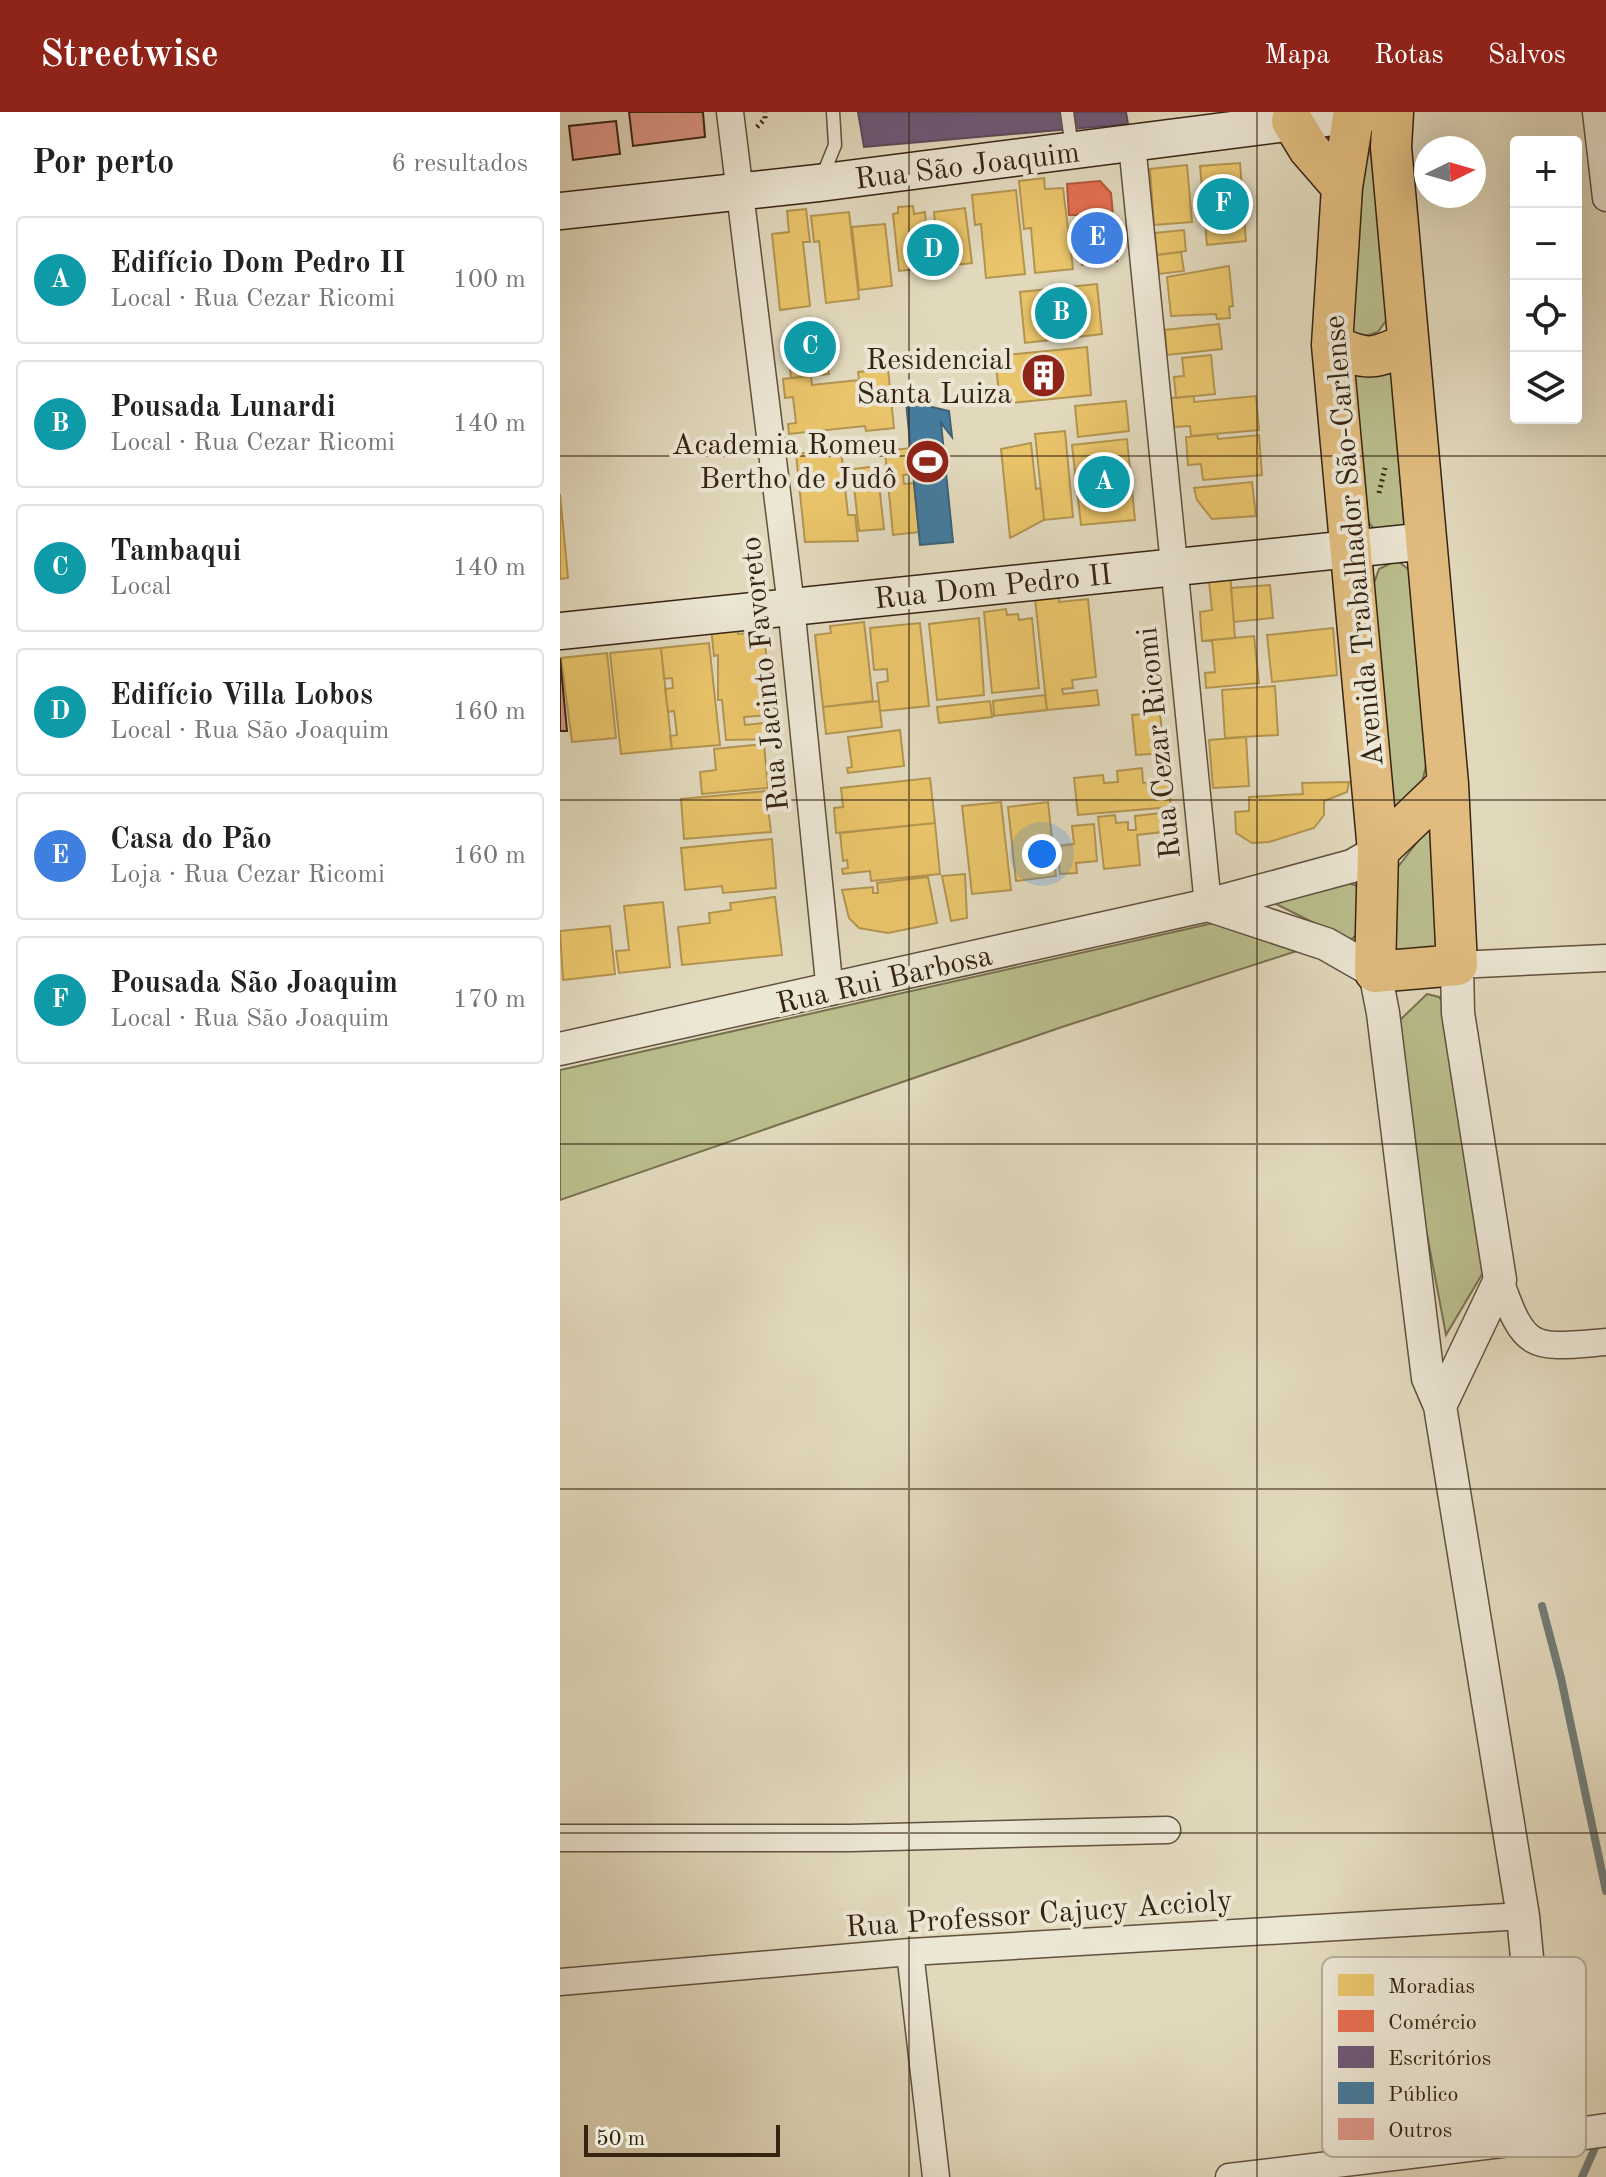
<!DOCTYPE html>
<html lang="pt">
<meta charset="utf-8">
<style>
:root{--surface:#fff;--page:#f6f6f6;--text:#222;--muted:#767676;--line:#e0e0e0;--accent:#8f2418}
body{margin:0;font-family:"Old Standard TT",serif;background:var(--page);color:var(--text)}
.controls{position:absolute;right:24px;top:24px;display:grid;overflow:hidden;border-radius:8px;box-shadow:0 8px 32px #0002}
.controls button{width:72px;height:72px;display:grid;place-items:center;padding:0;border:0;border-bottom:2px solid var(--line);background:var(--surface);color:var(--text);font:40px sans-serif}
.compass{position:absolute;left:854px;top:24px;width:72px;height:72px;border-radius:50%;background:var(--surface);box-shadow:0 8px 32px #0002;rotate:85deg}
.scale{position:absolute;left:24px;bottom:20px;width:196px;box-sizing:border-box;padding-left:8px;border:4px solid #362413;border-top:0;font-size:22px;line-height:28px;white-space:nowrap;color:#362413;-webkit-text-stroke:6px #ece6d4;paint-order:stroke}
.you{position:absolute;left:482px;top:742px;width:28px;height:28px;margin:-20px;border:6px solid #fff;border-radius:50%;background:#1a73e8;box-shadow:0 0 0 12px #1a73e833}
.badge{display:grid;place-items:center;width:52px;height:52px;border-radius:50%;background:var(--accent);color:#fff;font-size:26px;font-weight:700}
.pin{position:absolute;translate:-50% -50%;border:4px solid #fff;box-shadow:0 2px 8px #0006}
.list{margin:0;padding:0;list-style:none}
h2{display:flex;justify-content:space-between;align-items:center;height:104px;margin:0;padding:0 32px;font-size:34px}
h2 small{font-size:26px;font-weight:400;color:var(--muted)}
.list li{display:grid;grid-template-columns:52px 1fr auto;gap:24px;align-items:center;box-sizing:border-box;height:128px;margin:0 16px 16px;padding:0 16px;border:2px solid var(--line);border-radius:8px}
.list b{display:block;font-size:30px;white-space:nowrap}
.list p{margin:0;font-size:26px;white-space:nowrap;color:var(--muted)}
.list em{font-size:26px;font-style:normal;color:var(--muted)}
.icon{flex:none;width:44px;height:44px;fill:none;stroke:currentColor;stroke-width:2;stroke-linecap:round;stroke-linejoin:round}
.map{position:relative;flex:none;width:1046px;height:2065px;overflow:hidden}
header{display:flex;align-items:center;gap:48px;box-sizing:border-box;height:112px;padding:0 40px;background:var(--accent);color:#fff}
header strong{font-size:38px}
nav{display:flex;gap:44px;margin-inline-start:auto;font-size:28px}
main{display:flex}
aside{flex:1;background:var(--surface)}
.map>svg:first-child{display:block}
.green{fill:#babd8c;stroke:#787050;stroke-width:2}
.homes{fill:#e9c46a;stroke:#b39450;stroke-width:2}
.shops{fill:#e76f51;stroke:#b2583e;stroke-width:2}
.offices{fill:#6d597a;stroke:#5c495b;stroke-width:2}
.public{fill:#457b9d;stroke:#406174;stroke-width:2}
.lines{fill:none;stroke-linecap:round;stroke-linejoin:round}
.stream{stroke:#717c78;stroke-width:8}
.building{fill:#dc9585;stroke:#362413;stroke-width:2}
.service-casing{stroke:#61513e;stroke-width:15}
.minor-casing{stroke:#61513e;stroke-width:29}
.tertiary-casing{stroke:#61513e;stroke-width:35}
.secondary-casing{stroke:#362413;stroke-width:39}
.primary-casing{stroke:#362413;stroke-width:43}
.path{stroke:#362413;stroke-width:5;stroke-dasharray:2 4;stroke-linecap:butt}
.service{stroke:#ece6d4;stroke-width:12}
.minor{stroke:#ece6d4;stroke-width:26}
.tertiary{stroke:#ece6d4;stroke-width:32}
.secondary{stroke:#ece6d4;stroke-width:36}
.primary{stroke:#e1bc7e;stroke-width:40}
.grid{fill:none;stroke:#362413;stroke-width:2;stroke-opacity:0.55}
.labels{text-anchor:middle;stroke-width:8;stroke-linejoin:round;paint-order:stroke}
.street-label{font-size:30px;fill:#362413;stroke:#ece6d4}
.poi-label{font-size:30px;fill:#362413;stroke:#ece6d4;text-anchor:end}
.key{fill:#ece6d4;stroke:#b5ac9a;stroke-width:2}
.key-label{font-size:22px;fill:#362413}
</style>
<header>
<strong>Streetwise</strong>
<nav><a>Mapa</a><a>Rotas</a><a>Salvos</a></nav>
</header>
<main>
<aside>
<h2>Por perto<small>6 resultados</small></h2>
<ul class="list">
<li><span class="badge" style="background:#0f9aa8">A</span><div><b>Edifício Dom Pedro II</b><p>Local · Rua Cezar Ricomi</p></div><em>100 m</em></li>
<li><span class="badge" style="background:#0f9aa8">B</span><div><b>Pousada Lunardi</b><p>Local · Rua Cezar Ricomi</p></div><em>140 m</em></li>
<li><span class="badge" style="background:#0f9aa8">C</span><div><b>Tambaqui</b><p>Local</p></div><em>140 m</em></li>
<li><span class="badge" style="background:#0f9aa8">D</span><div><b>Edifício Villa Lobos</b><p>Local · Rua São Joaquim</p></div><em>160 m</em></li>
<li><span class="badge" style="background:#3f7fe0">E</span><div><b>Casa do Pão</b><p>Loja · Rua Cezar Ricomi</p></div><em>160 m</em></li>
<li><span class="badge" style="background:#0f9aa8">F</span><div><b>Pousada São Joaquim</b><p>Local · Rua São Joaquim</p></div><em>170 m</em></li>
</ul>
</aside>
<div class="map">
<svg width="1046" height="2065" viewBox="0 0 1046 2065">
<rect width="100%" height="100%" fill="#e2d9bd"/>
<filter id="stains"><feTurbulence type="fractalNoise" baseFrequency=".0025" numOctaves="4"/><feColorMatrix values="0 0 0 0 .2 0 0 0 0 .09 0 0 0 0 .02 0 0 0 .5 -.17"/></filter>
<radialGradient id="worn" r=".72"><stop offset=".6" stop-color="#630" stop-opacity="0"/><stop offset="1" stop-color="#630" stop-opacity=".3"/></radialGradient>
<path class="green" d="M811 41 828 206 818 220 802 225 791 219 785 198 806 42Z
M831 255 844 412 838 417 815 418 805 406 792 259Z
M837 448 849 458 868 645 860 679 834 700 813 474 819 457Z
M871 712 882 822 874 841 837 839 834 833V760Z
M788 771 798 774 797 822 790 829 714 791Z
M658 810 740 838 502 915 0 1088V958Z
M867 882 879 885 883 891 924 1159 886 1223 862 1096 840 908Z"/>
<path class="homes" d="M680 51 686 129 647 133 640 54Z
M627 53 632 110 594 113 590 57Z
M484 66 485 77 503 76 513 157 475 161 471 116 464 117 459 69Z
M456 78 465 162 426 166 421 112 415 113 412 83Z
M353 94 354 102 365 100 367 125 376 124 374 100 405 96 412 151 339 159 333 102 338 101V95Z
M246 97 250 130H243L250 194 220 198 212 122 229 120 227 99Z
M289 100 299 187 266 191 259 129 254 130 251 104Z
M325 112 332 174 299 178 292 115Z
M624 118 626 139 597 143 595 121Z
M621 140 624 159 599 162 597 143Z
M669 154 673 194 669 195 670 206 657 207 656 202 611 204 607 165Z
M537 172 542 222 465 231 460 180Z
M659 212 662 237 607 243 605 218Z
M269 215 272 242H267L269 262 231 266 226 220 242 218 244 229 254 228 252 217Z
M527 235 531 283 440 292 435 244Z
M651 243 655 282 616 286 614 265 624 264 622 246Z
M328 257 334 316 306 319 305 314 229 322 228 312 236 311 233 285 225 286 223 267 251 264 252 273 299 268 298 260Z
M634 284V290L696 284 699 318 631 324 630 314 614 315 611 286Z
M566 289 569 319 518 325 515 294Z
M505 319 513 405 484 408 475 322Z
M657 322 658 327 699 323 702 363 643 368 641 352 628 353 626 325Z
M567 327 575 408 521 413 512 333Z
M471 331 476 377 481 376 484 408 450 426 441 337Z
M351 336 353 362 343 363 344 372 354 371 359 420 333 423 325 339Z
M281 337 288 403H295L298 429 245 430 236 342Z
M317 354 324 417 299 419 292 357Z
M692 370 696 404 652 407 637 388 634 376Z
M0 382 8 466 0 467Z
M670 459 675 526 642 529 640 500 652 498 649 469Z
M710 473 713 506 674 510 671 476Z
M498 474 499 490 528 487 536 565 512 568 513 576 502 577 503 582 537 578 539 593 487 598 474 477Z
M446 497 447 503 458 502 459 508 472 506 479 576 432 581 424 500Z
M419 506 424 583 377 588 369 512Z
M304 510 313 589 263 595 255 523 271 521 270 514Z
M360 511 369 594 320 599 317 571 328 569 327 557 314 558 310 516Z
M177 513 178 522 204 520 212 603 184 605 185 613 214 610 216 627 166 628 162 588H158V543L154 544 151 515Z
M773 516 777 563 712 570 707 523Z
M694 524 699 571 646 576 645 561 655 560 652 528Z
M149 531 160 633 112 637 110 624 117 623 114 599 108 600 105 577 113 576 112 566 104 567 101 536Z
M101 536 112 637 61 642 50 541Z
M47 541 56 626 12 630 1 546Z
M715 574 718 623 665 626 662 578Z
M485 583 487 598 434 604 433 589Z
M319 589 322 615 266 622 263 595Z
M430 589 432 605 379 611 377 595Z
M600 601 604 641 576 643 572 603Z
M340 618 344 654 288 661 287 656 292 655 288 625Z
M686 625 689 674 653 676 649 628Z
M204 632 208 676 142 682 140 660 156 658 154 637Z
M582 656 583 671 608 668 611 695 518 703 514 666 543 663 544 671 558 670 557 659Z
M370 666 375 711 276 721 274 696 283 695 281 676Z
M789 670 787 680 764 689V703L754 716 709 730 692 731 676 721 675 700 689 699V685L743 682 742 671Z
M206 679 211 720 124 727 121 687Z
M441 690 451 778 412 782 402 694Z
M488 690 496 764 456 769 448 695Z
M609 700 611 719 577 723 580 753 544 757 538 705 555 703 556 711 568 710V718H576L575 704Z
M375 711 380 762 311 769 310 759 283 762 282 757 288 756 287 748 283 749 280 721Z
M534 712 537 749 516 751 517 761 500 762 497 734 514 732 512 714Z
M212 727 216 776 163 781 162 774 125 778 121 736Z
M405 762 407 806 391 809 382 764Z
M368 765 377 811 328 821 299 816 289 806 282 778 313 775V781H318L317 771Z
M215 785 222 843 122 853 118 815 150 811 149 801 171 798 170 791Z
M103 790 110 855 59 861 56 839 69 838 64 794Z
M50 814 55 862 3 868 0 819Z"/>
<path class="shops" d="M540 69 551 81 557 149 522 153 517 103H509L507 72Z"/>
<path class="offices" d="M298 0H566L568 12 304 35Z"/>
<path class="public" d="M346 289 389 299 392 325 381 311 393 430 360 433Z"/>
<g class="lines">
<path class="stream" d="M982 1494 1001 1566 1046 1779
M1022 2065 1038 2029"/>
</g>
<path class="building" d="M69 0H143L145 25 73 34Z
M56 9 60 42 13 48 9 14Z
M0 546 7 619H0Z"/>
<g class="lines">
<defs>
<path id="service" d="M507 0 512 36
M262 65 275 33 273 0"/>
<path id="minor" d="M170 0 231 494 270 880
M1036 0 1046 86
M572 32 648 793
M897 853 1046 846
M940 1168C965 1241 973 1236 1046 1230
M0 1726H291L607 1718
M350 1840 376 2065
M0 1870 350 1840 963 1804
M669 2065 975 2028"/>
<path id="tertiary" d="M648 793 766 832 815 860 823 901 868 1266 880 1294 963 1804 972 1898 975 2028 1046 2018
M0 937 648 793 792 754 818 739
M880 1294 940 1168 898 901 897 853"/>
<path id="secondary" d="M0 99 258 71 813 0
M0 519 867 429"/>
<path id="primary" d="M794 0 782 75 772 233 818 739 815 860 897 853 888 672 831 35 833 0
M732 9 749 37 782 75
M772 233C807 249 814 248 848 231
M818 739 888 672"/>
</defs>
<use href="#service" class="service-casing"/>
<use href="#minor" class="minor-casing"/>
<use href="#tertiary" class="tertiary-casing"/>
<use href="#secondary" class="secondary-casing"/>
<use href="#primary" class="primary-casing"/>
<path class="path" d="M197 15 205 7V0
M819 381 825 356"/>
<use href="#service" class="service"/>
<use href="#minor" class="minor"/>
<use href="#tertiary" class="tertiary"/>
<use href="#secondary" class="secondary"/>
<use href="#primary" class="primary"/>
</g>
<path class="grid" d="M349 0V2065M697 0V2065M0 344H1046M0 688H1046M0 1032H1046M0 1377H1046M0 1721H1046"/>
<defs>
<symbol id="building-disc" viewBox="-11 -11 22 22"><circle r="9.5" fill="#8f2418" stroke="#ece6d4"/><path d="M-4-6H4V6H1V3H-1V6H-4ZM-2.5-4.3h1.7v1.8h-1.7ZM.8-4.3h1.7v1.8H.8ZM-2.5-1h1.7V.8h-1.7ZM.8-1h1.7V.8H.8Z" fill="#fff"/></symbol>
<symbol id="stadium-disc" viewBox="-11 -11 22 22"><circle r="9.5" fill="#8f2418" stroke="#ece6d4"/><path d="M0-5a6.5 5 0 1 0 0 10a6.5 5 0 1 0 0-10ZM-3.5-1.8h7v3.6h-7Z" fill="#fff"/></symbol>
</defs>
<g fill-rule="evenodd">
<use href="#building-disc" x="458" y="238" width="51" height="51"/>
<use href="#stadium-disc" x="342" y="324" width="51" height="51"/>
</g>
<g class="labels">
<g class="street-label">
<text transform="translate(407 53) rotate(-7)" y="10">Rua São Joaquim</text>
<text transform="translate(793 429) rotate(-95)" y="10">Avenida Trabalhador São-Carlense</text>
<text transform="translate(433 474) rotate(-6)" y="10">Rua Dom Pedro II</text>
<text transform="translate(204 562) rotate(-96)" y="10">Rua Jacinto Favoreto</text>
<text transform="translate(598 631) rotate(-96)" y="10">Rua Cezar Ricomi</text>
<text transform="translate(324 867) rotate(-13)" y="10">Rua Rui Barbosa</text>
<text transform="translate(479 1801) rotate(-4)" y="10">Rua Professor Cajucy Accioly</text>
</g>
<g class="poi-label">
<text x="452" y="257">Residencial<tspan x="452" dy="34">Santa Luiza</tspan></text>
<text x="337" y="342">Academia Romeu<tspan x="337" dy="34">Bertho de Judô</tspan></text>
</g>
</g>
<rect x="762" y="1845" width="264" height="200" rx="12" class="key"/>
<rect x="778" y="1862" width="36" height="22" fill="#e9c46a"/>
<rect x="778" y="1898" width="36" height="22" fill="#e76f51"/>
<rect x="778" y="1934" width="36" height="22" fill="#6d597a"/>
<rect x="778" y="1970" width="36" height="22" fill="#457b9d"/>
<rect x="778" y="2006" width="36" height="22" fill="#dc9585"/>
<g class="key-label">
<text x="828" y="1881">Moradias</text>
<text x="828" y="1917">Comércio</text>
<text x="828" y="1953">Escritórios</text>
<text x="828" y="1989">Público</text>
<text x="828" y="2025">Outros</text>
</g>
<rect width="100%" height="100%" filter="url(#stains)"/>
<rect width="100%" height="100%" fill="url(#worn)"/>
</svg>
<div class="controls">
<button>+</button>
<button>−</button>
<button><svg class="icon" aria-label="locate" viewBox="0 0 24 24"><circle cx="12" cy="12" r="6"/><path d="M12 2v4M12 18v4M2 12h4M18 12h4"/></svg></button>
<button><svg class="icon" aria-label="layers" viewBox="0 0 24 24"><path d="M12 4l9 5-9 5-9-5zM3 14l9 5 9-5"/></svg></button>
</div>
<svg class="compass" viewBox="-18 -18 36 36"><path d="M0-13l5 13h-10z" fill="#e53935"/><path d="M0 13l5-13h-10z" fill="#767676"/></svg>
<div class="scale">50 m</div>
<div class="you"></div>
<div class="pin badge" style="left:544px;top:370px;background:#0f9aa8">A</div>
<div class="pin badge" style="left:501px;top:201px;background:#0f9aa8">B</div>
<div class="pin badge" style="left:250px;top:235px;background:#0f9aa8">C</div>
<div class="pin badge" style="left:373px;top:138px;background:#0f9aa8">D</div>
<div class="pin badge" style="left:537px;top:126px;background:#3f7fe0">E</div>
<div class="pin badge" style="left:663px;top:92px;background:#0f9aa8">F</div>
</div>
</main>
